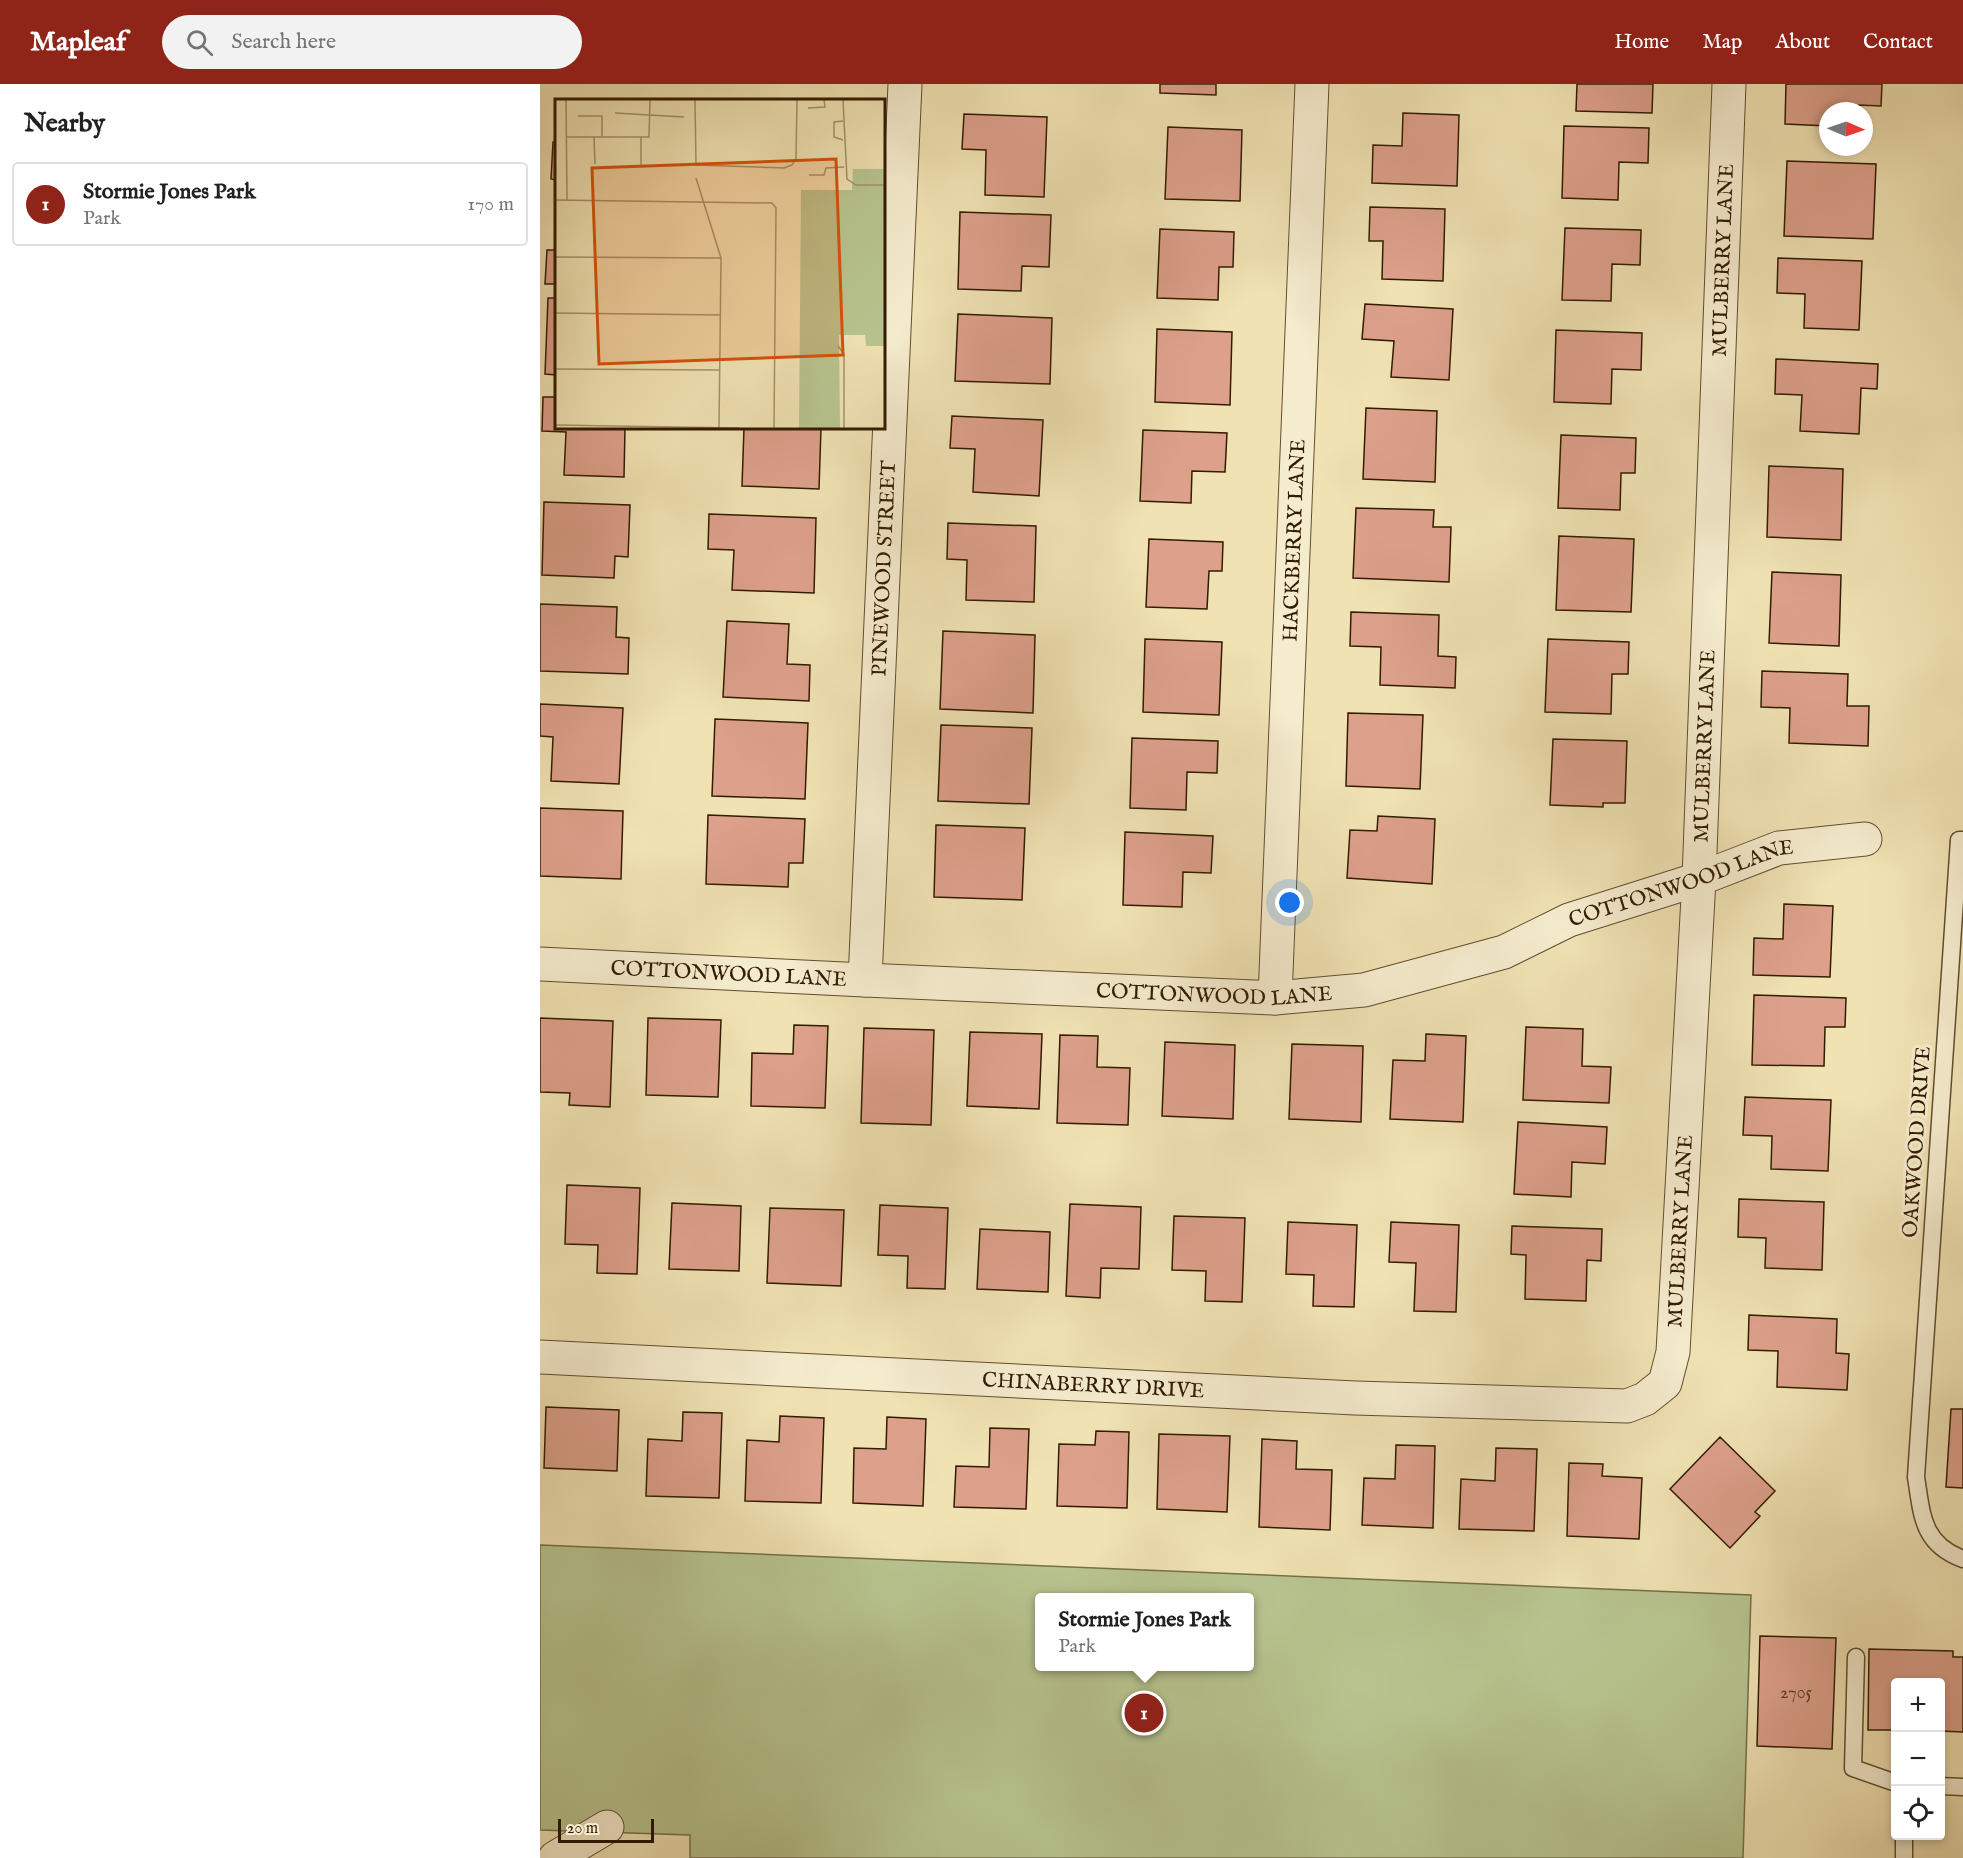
<!DOCTYPE html>
<meta charset="utf-8">
<style>
:root{--surface:#fff;--page:#f2f2f2;--text:#202124;--muted:#757577;--line:#e0e0e0;--accent:#8f2418}
body{margin:0;font-family:"IM FELL English",serif;background:var(--page);color:var(--text)}
.controls{position:absolute;right:18px;bottom:18px;display:grid;overflow:hidden;border-radius:6px;box-shadow:0 3px 9px #0003}
.controls button{width:54px;height:54px;display:grid;place-items:center;padding:0;border:0;border-bottom:2px solid var(--line);background:var(--surface);color:var(--text);font:30px sans-serif}
.compass{position:absolute;left:1279px;top:18px;width:54px;height:54px;border-radius:50%;background:var(--surface);box-shadow:0 3px 9px #0003;rotate:92deg}
.scale{position:absolute;left:18px;bottom:15px;width:96px;box-sizing:border-box;padding-left:6px;border:3px solid #331b01;border-top:0;font-size:16px;line-height:21px;white-space:nowrap;color:#331b01;-webkit-text-stroke:4px #f5ecce;paint-order:stroke}
.you{position:absolute;left:750px;top:819px;width:21px;height:21px;margin:-15px;border:4px solid #fff;border-radius:50%;background:#1a73e8;box-shadow:0 0 0 9px #1a73e833}
.badge{display:grid;place-items:center;width:39px;height:39px;border-radius:50%;background:var(--accent);color:#fff;font-size:20px;font-weight:700}
.pin{position:absolute;translate:-50% -50%;border:3px solid #fff;box-shadow:0 2px 6px #0006}
.popup{position:absolute;left:495px;top:1509px;width:219px;height:78px;box-sizing:border-box;display:grid;place-content:center;border-radius:6px;background:var(--surface);filter:drop-shadow(0 2px 4px #0005);font-size:20px;white-space:nowrap;color:var(--muted)}
.popup b{font-size:22px;color:var(--text)}
.popup::after{content:'';position:absolute;left:50%;top:100%;margin-left:-12px;border:12px solid transparent;border-top-color:var(--surface)}
.list{margin:0;padding:0;list-style:none}
h2{display:flex;justify-content:space-between;align-items:center;height:78px;margin:0;padding:0 24px;font-size:26px}
h2 small{font-size:20px;font-weight:400;color:var(--muted)}
.list li{display:grid;grid-template-columns:39px 1fr auto;gap:18px;align-items:center;box-sizing:border-box;height:84px;margin:0 12px 12px;padding:0 12px;border:2px solid var(--line);border-radius:6px}
.list b{display:block;font-size:22px;white-space:nowrap}
.list p{margin:0;font-size:20px;white-space:nowrap;color:var(--muted)}
.list em{font-size:20px;font-style:normal;color:var(--muted)}
.icon{flex:none;width:33px;height:33px;fill:none;stroke:currentColor;stroke-width:2;stroke-linecap:round;stroke-linejoin:round}
.map{position:relative;flex:none;width:1423px;height:1774px;overflow:hidden}
header{display:flex;align-items:center;gap:36px;box-sizing:border-box;height:84px;padding:0 30px;background:var(--accent);color:#fff}
header strong{font-size:28px}
nav{display:flex;gap:33px;margin-inline-start:auto;font-size:21px}
.search{width:420px;height:54px;background:var(--page);display:flex;align-items:center;gap:15px;box-sizing:border-box;padding:0 21px;border-radius:33px;color:var(--muted);font-size:22px}
main{display:flex}
aside{flex:1;background:var(--surface)}
.map>svg:first-child{display:block}
.park{fill:#b7c48f;stroke:#757048;stroke-width:1.5;fill-rule:evenodd}
.building{fill:#dda08b;stroke:#331b01;stroke-width:1.5}
.lines{fill:none;stroke-linecap:round;stroke-linejoin:round}
.lane-casing{stroke:#624d2e;stroke-width:19}
.street-casing{stroke:#624d2e;stroke-width:35}
.lane{stroke:#f5ecce;stroke-width:16}
.street{stroke:#f5ecce;stroke-width:33}
.labels{text-anchor:middle;stroke-width:6;stroke-linejoin:round;paint-order:stroke}
.number-label{font-size:18px;fill:#5e3c24}
.street-label{font-size:21px;fill:#331b01;stroke:#f5ecce}
.inset-road{fill:none;stroke:#a4926c;stroke-width:1.5}
.view{fill:#d6530b;fill-opacity:0.15;stroke:#d6530b;stroke-width:3}
.inset-edge{fill:none;stroke:#331b01;stroke-width:3}
</style>
<header>
<strong>Mapleaf</strong>
<div class="search"><svg class="icon" aria-label="search" viewBox="0 0 24 24"><circle cx="10" cy="10" r="6"/><path d="M15 15l6 6"/></svg>Search here</div>
<nav><a>Home</a><a>Map</a><a>About</a><a>Contact</a></nav>
</header>
<main>
<aside>
<h2>Nearby<small></small></h2>
<ul class="list">
<li><span class="badge">1</span><div><b>Stormie Jones Park</b><p>Park</p></div><em>170 m</em></li>
</ul>
</aside>
<div class="map">
<svg width="1423" height="1774" viewBox="0 0 1423 1774">
<rect width="100%" height="100%" fill="#f0e2b3"/>
<filter id="stains"><feTurbulence type="fractalNoise" baseFrequency=".00333" numOctaves="4"/><feColorMatrix values="0 0 0 0 .2 0 0 0 0 .09 0 0 0 0 .02 0 0 0 .5 -.17"/></filter>
<radialGradient id="worn" r=".72"><stop offset=".6" stop-color="#630" stop-opacity="0"/><stop offset="1" stop-color="#630" stop-opacity=".3"/></radialGradient>
<path class="park" d="M0 1461 1211 1511 1203 1774H150V1751L0 1746ZM499 1514H709V1582H499Z"/>
<path class="building" d="M620 0H676V11L620 9Z
M1037 0H1113L1112 29 1036 27Z
M1246 0H1342L1341 22 1319 21 1318 27H1288V42L1245 40Z
M863 29 919 31 917 102 832 99 833 61 862 62Z
M424 30 507 33 504 113 445 111 446 66 422 65Z
M1024 42 1109 44 1108 79 1079 78 1078 116 1022 114Z
M628 43 702 46 700 117 625 115Z
M13 58H16V96L11 95Z
M1247 77 1336 80 1333 155 1244 152Z
M830 123 905 125 903 197 842 195 843 157H829Z
M420 128 511 131 509 183 482 182 481 207 418 205Z
M1025 144 1101 146 1100 181 1072 180 1071 217 1022 216Z
M620 145 694 148 693 183H679L678 216 617 214Z
M7 166H16V200H5Z
M1238 174 1322 177 1319 246 1264 244 1265 210 1237 209Z
M8 214H16V291L5 290Z
M825 220 913 225 909 296 851 293 854 257 822 255Z
M418 230 512 234 510 300 415 297Z
M617 245 692 248 690 321 615 318Z
M1016 246 1102 249 1101 286 1072 285 1071 320 1014 318Z
M1236 275 1338 280 1337 305 1321 304 1319 350 1260 347 1262 311 1235 310Z
M3 313H16V344H85L84 393 24 391 26 348 2 347Z
M826 324 897 327 895 398 823 395Z
M412 332 503 336 499 412 433 408 435 365 410 364Z
M204 344H281L279 405 202 402Z
M603 346 687 349 685 388 652 387 651 419 600 417Z
M1021 351 1096 354 1095 389H1081L1080 426 1018 424Z
M1229 382 1303 385 1301 456 1227 453Z
M4 418 90 421 88 473 75 472 74 494 2 491Z
M816 424 894 426 893 443H911L909 498 813 494Z
M169 430 276 434 274 509 192 506 194 466 168 465Z
M408 439 496 442 494 518 426 516 427 476 407 475Z
M1019 452 1094 455 1091 528 1016 526Z
M609 455 683 458 682 487H669L667 525 606 523Z
M1232 488 1301 491 1299 562 1229 559Z
M0 520 77 523 76 553 89 554 88 590 0 587Z
M811 528 899 531 898 572 916 573 915 604 840 601 841 563 810 562Z
M187 537 249 540 247 580 270 581 269 617 183 613Z
M403 547 495 551 493 629 400 625Z
M605 555 682 558 679 631 603 628Z
M1008 555 1089 558 1088 590H1072L1071 630 1005 628Z
M1222 587 1308 590 1307 622H1329L1328 662 1249 659 1250 624 1221 623Z
M0 620 83 624 79 700 11 697 13 653 0 652Z
M808 629 883 631 880 705 806 702Z
M175 635 268 639 265 715 172 712Z
M401 641 492 644 489 720 398 717Z
M592 654 678 657 677 689 647 688 646 726 590 724Z
M1013 655 1087 657 1085 719H1063V723L1010 721Z
M0 724 83 727 81 795 0 792Z
M168 731 265 735 263 779H249L248 803 166 800Z
M838 732 895 735 892 800 807 794 810 746 837 747Z
M396 741 485 744 482 816 394 813Z
M585 748 673 752 671 789 643 788 642 823 583 821Z
M1244 820 1293 822 1290 893 1213 891 1214 854 1243 855Z
M1214 911 1306 914 1305 943H1285L1284 982 1212 981Z
M0 934 73 937 70 1023 29 1021 30 1009 0 1008Z
M108 934 181 936 178 1013 106 1011Z
M254 941 288 942 285 1024 211 1022 212 969 253 970Z
M986 943 1043 945 1042 982 1071 983 1069 1019 983 1016Z
M324 944 394 946 391 1041 321 1039Z
M430 948 502 950 499 1025 427 1022Z
M886 950 926 952 923 1038 850 1035 853 976 885 977Z
M520 951 558 952 557 983 590 984 588 1041 517 1039Z
M625 958 695 961 693 1035 622 1032Z
M752 960 823 962 821 1038 749 1035Z
M1205 1013 1291 1016 1288 1087 1231 1085 1232 1052 1203 1051Z
M978 1038 1067 1043 1065 1080 1032 1078 1031 1113 974 1110Z
M27 1101 100 1104 97 1190 57 1189 58 1161 25 1160Z
M1199 1115 1284 1118 1282 1186 1225 1184 1226 1154 1198 1153Z
M132 1119 201 1122 199 1187 129 1185Z
M530 1120 601 1123 599 1185 561 1184 560 1214 526 1212Z
M340 1121 408 1124 405 1205 367 1204 368 1172 338 1171Z
M230 1124 304 1126 301 1202 227 1199Z
M634 1132 705 1134 702 1218 665 1217 666 1187 632 1186Z
M748 1138 817 1141 814 1223 773 1222 774 1191 746 1190Z
M851 1138 919 1141 916 1228 874 1227 876 1179 849 1178Z
M972 1142 1062 1145 1061 1177 1047 1176 1046 1217 985 1215 986 1171 971 1170Z
M440 1145 510 1148 508 1208 437 1205Z
M1209 1231 1297 1235 1296 1269 1309 1270 1307 1306 1237 1303 1238 1267 1208 1266Z
M6 1323 79 1326 77 1387 4 1384Z
M1411 1325H1423V1404L1406 1403Z
M143 1328 182 1329 179 1414 106 1412 108 1355 142 1357Z
M240 1332 284 1334 281 1419 205 1417 207 1356 239 1358Z
M347 1333 386 1335 383 1422 313 1419 314 1364 346 1365Z
M450 1344 489 1345 486 1425 414 1423 416 1382 449 1383Z
M556 1347 589 1348 587 1424 517 1422 519 1360 555 1361Z
M619 1350 690 1352 687 1428 617 1425Z
M1180 1353 1235 1407 1215 1428 1220 1432 1190 1464 1130 1405Z
M722 1355 757 1357 756 1385 792 1386 790 1446 719 1443Z
M856 1361 895 1362 893 1444 822 1441 824 1394 855 1395Z
M956 1364 997 1365 994 1447 919 1445 921 1395 955 1397Z
M1029 1379 1063 1380 1062 1392 1102 1394 1099 1455 1027 1452Z
M1220 1552 1296 1554 1292 1665 1217 1662Z
M1329 1565 1413 1567V1573H1423V1648L1400 1647V1598H1356V1646H1328Z"/>
<g class="lines">
<defs>
<path id="lane" d="M1423 756H1419L1376 1393C1382 1431 1382 1460 1423 1475
M1316 1573 1313 1684 1356 1699
M1400 1702 1423 1703
M1364 1752V1774"/>
<g id="street">
<path id="s1" d="M0 880 325 896 735 914 824 906 964 868 1029 836 1159 795 1239 764 1325 755"/>
<path id="s2" d="M325 896 365 0"/>
<path id="s3" d="M735 914 772 0"/>
<path id="s4" d="M0 1273 815 1314 1087 1322 1105 1315 1125 1299 1133 1268 1159 795 1189 0"/>
<path d="M15 1774 67 1743"/>
</g>
</defs>
<use href="#lane" class="lane-casing"/>
<use href="#street" class="street-casing"/>
<use href="#lane" class="lane"/>
<use href="#street" class="street"/>
</g>
<g class="labels">
<g class="number-label">
<text x="1256" y="1614">2705</text>
</g>
<g class="street-label">
<text dy="7" stroke="none"><textPath href="#s4" startOffset="2258">MULBERRY LANE</textPath></text>
<text dy="7" stroke="none"><textPath href="#s3" startOffset="458">HACKBERRY LANE</textPath></text>
<text dy="7" stroke="none"><textPath href="#s2" startOffset="412">PINEWOOD STREET</textPath></text>
<text dy="7" stroke="none"><textPath href="#s4" startOffset="1772">MULBERRY LANE</textPath></text>
<text dy="7" stroke="none"><textPath href="#s1" startOffset="1161">COTTONWOOD LANE</textPath></text>
<text dy="7" stroke="none"><textPath href="#s1" startOffset="189">COTTONWOOD LANE</textPath></text>
<text dy="7" stroke="none"><textPath href="#s1" startOffset="675">COTTONWOOD LANE</textPath></text>
<text transform="translate(1376 1058) rotate(-86)" y="7">OAKWOOD DRIVE</text>
<text dy="7" stroke="none"><textPath href="#s4" startOffset="1286">MULBERRY LANE</textPath></text>
<text dy="7" stroke="none"><textPath href="#s4" startOffset="554">CHINABERRY DRIVE</textPath></text>
</g>
</g>
<g transform="translate(15 15)">
<rect width="330" height="330" fill="#f0e2b3"/>
<path d="M298 70H330V247H311L310 236H284L285 329H244L246 91H297Z" fill="#b7c48f"/>
<path class="inset-road" d="M11 1 12 101M140 1 141 66 229 69 237 66 241 59 242 1M288 1 292 80 301 86H330M253 9 270 8 269 1M60 14 129 18M23 17H47V38M288 22 279 23V38L288 41M11 38H94L95 1M39 38 40 65M86 38V66M254 76H269L271 69 289 68M141 79 166 159 164 329M0 101 217 104 221 109 219 329M0 158 166 159M0 214 166 216M283 247 289 255V329M0 270 165 271M0 326 184 329"/>
<path class="view" d="M281 60 288 256 44 265 37 69Z"/>
<rect width="330" height="330" class="inset-edge"/>
</g>
<rect width="100%" height="100%" filter="url(#stains)"/>
<rect width="100%" height="100%" fill="url(#worn)"/>
</svg>
<div class="controls">
<button>+</button>
<button>−</button>
<button><svg class="icon" aria-label="locate" viewBox="0 0 24 24"><circle cx="12" cy="12" r="6"/><path d="M12 2v4M12 18v4M2 12h4M18 12h4"/></svg></button>
</div>
<svg class="compass" viewBox="-18 -18 36 36"><path d="M0-13l5 13h-10z" fill="#e53935"/><path d="M0 13l5-13h-10z" fill="#757577"/></svg>
<div class="scale">20 m</div>
<div class="you"></div>
<div class="pin badge" style="left:604px;top:1629px">1</div>
<div class="popup"><b>Stormie Jones Park</b>Park</div>
</div>
</main>
